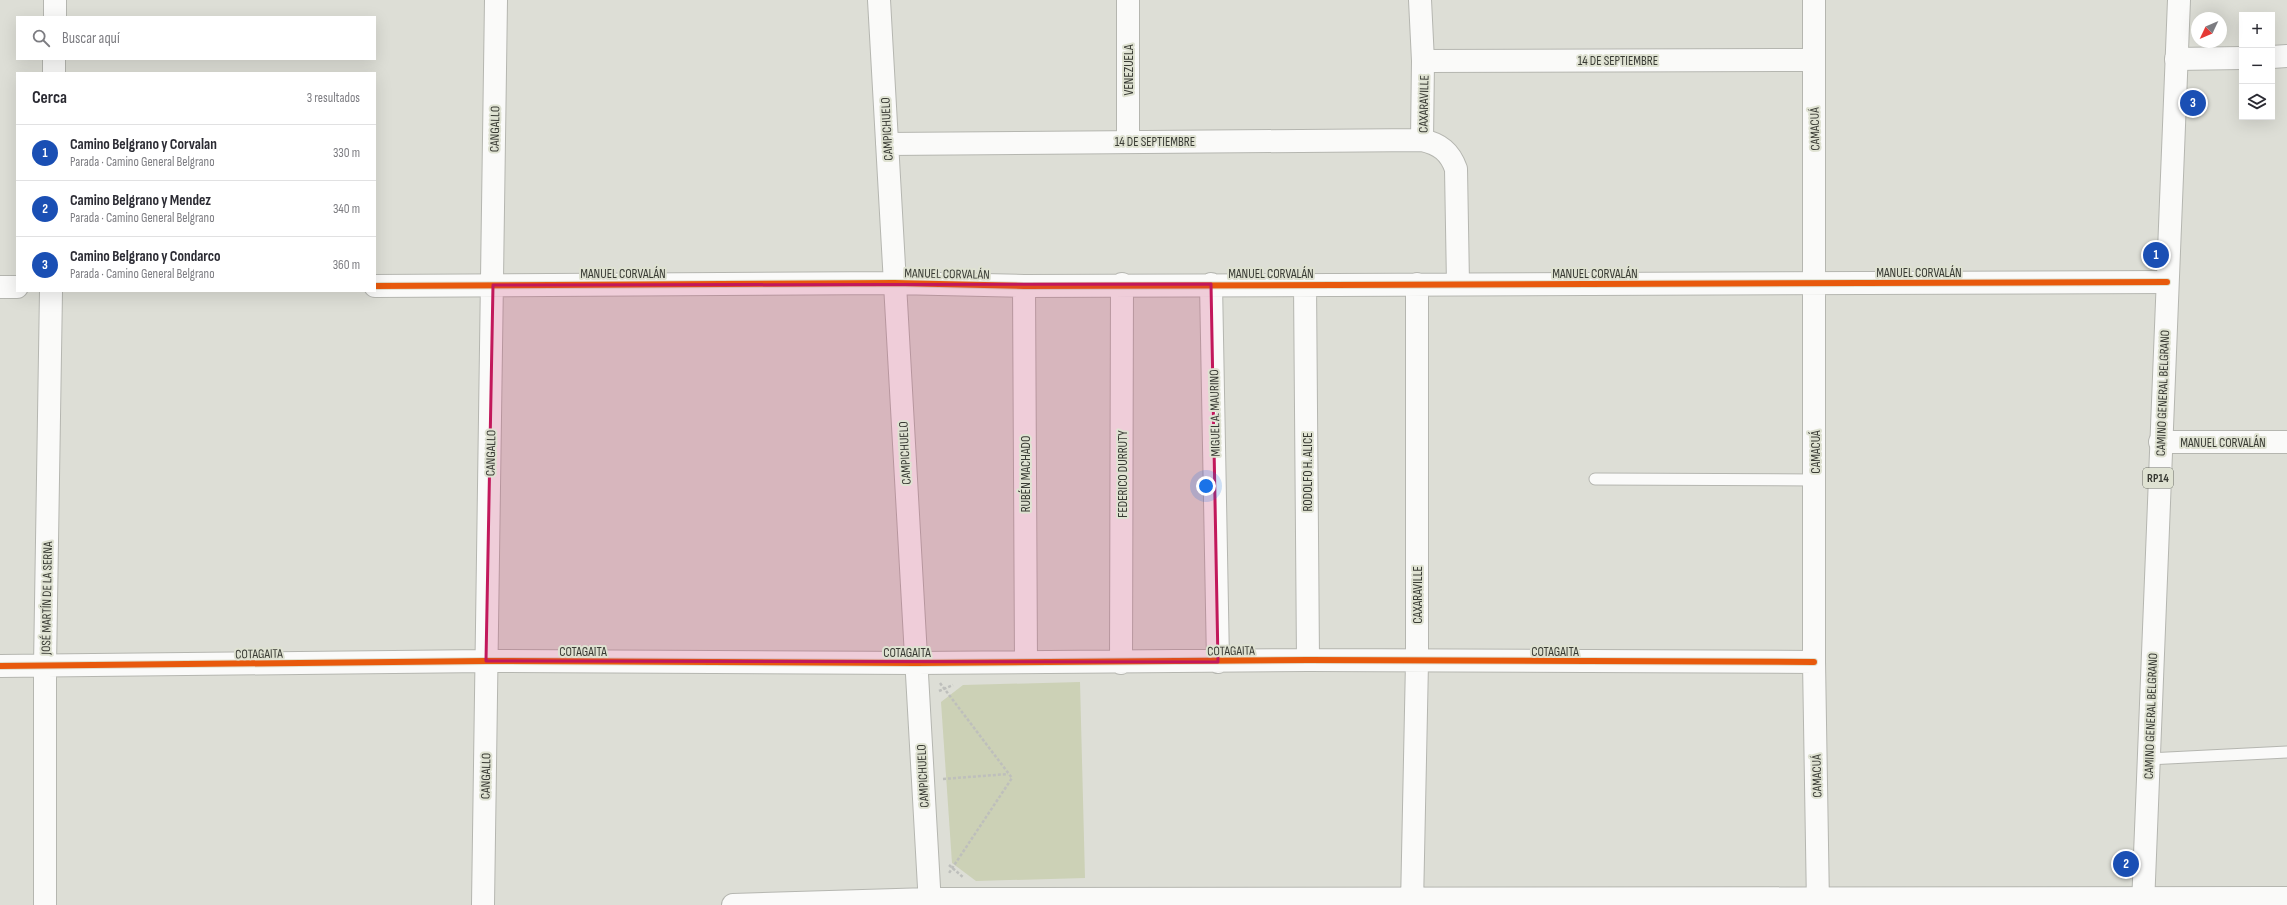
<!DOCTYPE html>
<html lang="es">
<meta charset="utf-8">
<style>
:root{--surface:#fff;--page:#f2f2f3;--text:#2b2b33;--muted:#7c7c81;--line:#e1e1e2;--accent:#b45309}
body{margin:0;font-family:"Sofia Sans Condensed",sans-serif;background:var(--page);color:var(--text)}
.controls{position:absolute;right:12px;top:12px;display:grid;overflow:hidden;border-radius:0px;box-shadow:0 4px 16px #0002}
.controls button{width:36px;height:36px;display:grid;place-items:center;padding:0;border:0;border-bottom:1px solid var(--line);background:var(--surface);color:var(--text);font:20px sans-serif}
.compass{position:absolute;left:2191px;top:12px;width:36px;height:36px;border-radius:50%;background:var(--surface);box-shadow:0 4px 16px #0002;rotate:226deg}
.you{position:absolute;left:1206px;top:486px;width:14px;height:14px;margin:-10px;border:3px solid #fff;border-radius:50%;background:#1a73e8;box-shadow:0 0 0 6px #1a73e833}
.badge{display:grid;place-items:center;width:26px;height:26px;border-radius:50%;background:var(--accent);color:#fff;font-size:13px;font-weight:700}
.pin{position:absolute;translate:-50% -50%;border:2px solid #fff;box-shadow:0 1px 4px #0006}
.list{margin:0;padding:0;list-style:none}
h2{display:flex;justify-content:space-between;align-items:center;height:52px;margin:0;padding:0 16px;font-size:17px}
h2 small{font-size:13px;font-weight:400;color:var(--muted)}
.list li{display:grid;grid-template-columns:26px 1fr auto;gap:12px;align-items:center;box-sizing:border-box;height:56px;padding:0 16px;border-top:1px solid var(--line)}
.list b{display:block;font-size:15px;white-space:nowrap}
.list p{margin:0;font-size:13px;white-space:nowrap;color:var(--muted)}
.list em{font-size:13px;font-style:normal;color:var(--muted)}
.icon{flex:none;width:22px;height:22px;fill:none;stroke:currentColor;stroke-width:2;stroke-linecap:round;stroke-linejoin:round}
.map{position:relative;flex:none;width:2287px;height:905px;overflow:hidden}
.search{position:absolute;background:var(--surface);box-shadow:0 4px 16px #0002;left:16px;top:16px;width:360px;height:44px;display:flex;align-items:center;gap:10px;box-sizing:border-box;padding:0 14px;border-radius:0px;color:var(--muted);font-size:15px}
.panel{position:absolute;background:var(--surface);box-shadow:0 4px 16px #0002;left:16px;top:72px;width:360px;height:220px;border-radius:0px}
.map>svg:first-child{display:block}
.green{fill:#ccd1b6}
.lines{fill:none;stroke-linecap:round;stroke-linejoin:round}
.lane-casing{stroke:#b5b6b0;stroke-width:13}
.street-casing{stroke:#b5b6b0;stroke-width:24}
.primary-casing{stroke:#b5b6b0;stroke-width:24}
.path{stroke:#bebfbc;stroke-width:2.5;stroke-dasharray:3 2;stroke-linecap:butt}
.lane{stroke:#fafaf9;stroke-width:11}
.street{stroke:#fafaf9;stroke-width:22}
.primary{stroke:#fafaf9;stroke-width:22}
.cycleway-casing{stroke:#dfe2d2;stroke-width:8}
.cycleway{stroke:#e8590c;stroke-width:6}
.marked{fill:#c2185b;fill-opacity:0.2;stroke:#c2185b;stroke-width:3;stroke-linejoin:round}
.labels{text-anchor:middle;stroke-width:4;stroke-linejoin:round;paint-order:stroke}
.shield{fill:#dfe2d2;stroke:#6a6c63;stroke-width:1}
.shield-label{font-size:12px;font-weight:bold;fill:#383a33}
.street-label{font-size:13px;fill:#383a33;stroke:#dfe2d2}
</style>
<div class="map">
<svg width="2287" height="905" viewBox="0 0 2287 905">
<rect width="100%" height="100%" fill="#ddded6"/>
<path class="green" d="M1080 682 1085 878 976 881 952 863 941 702 963 685Z"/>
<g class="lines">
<defs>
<path id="lane" d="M1595 479 1815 480
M2148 759 2287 752"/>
<path id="street" d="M879 0 930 905
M1420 0 1423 61 1422 140C1440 144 1450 152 1456 169L1458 284
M1814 0V662L1818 905
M55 17V0
M2272 57 2287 56
M2176 59 2242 58
M1423 61 1813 60
M54 73V59
M1128 141V0
M887 144 1422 140
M1305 283 1308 660
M1211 284 1218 662
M375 286 894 283 1024 286 2167 282
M1024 286 1026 662
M0 287H17
M2160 442H2287
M1121 663 1122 284
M0 666 486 661 916 663 1308 660 1814 662
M45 905V666L51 291
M483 905 496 0
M733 905 930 899 2287 898
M1412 905 1417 662V284"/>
<path id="primary" d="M2143 905 2179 0"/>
</defs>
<use href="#lane" class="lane-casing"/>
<use href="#street" class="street-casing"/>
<use href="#primary" class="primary-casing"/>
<path class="path" d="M940 683 1012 778 949 873
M939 691 953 685
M943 779 1008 774
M949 865 964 878"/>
<use href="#lane" class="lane"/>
<use href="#street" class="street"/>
<use href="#primary" class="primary"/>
<defs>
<path id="cycleway" d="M375 286 894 283 1024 286 2167 282
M0 666 486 661 916 663 1308 660 1814 662"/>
</defs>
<use href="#cycleway" class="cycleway-casing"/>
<use href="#cycleway" class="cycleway"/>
</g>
<path class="marked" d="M1211 284 1218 662 486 661 493 285Z"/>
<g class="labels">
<rect class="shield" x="2143" y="468" width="30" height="20" rx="3"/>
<g class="shield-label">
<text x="2158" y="482">RP14</text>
</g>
<g class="street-label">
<text x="1618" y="65">14 DE SEPTIEMBRE</text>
<text transform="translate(1128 70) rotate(-90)" y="5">VENEZUELA</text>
<text transform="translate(1423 104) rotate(-89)" y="5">CAXARAVILLE</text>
<text transform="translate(494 129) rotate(-89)" y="5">CANGALLO</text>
<text transform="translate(886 129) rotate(-93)" y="5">CAMPICHUELO</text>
<text transform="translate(1814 129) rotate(-91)" y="5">CAMACUÁ</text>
<text x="1155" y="146">14 DE SEPTIEMBRE</text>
<text x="1919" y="277">MANUEL CORVALÁN</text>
<text x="623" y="278">MANUEL CORVALÁN</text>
<text transform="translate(947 273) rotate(1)" y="5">MANUEL CORVALÁN</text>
<text x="1271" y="278">MANUEL CORVALÁN</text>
<text x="1595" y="278">MANUEL CORVALÁN</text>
<text transform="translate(2162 393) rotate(-88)" y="5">CAMINO GENERAL BELGRANO</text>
<text transform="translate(1214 413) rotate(-91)" y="5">MIGUEL A. MAURINO</text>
<text x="2223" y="447">MANUEL CORVALÁN</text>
<text transform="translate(1815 452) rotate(-90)" y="5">CAMACUÁ</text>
<text transform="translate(490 453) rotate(-89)" y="5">CANGALLO</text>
<text transform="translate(904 453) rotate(-93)" y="5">CAMPICHUELO</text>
<text transform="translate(1307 472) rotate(-90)" y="5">RODOLFO H. ALICE</text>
<text transform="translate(1025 474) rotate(-90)" y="5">RUBÉN MACHADO</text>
<text transform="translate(1122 474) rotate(-90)" y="5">FEDERICO DURRUTY</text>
<text transform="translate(1417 595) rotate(-90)" y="5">CAXARAVILLE</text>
<text transform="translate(46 598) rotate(-89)" y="5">JOSÉ MARTÍN DE LA SERNA</text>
<text transform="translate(1231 650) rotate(-1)" y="5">COTAGAITA</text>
<text x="583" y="656">COTAGAITA</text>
<text x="1555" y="656">COTAGAITA</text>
<text x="907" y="657">COTAGAITA</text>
<text transform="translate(259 653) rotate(-1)" y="5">COTAGAITA</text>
<text transform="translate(2150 716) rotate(-88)" y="5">CAMINO GENERAL BELGRANO</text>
<text transform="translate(485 776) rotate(-89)" y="5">CANGALLO</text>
<text transform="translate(922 776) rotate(-93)" y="5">CAMPICHUELO</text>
<text transform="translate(1816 776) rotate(-91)" y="5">CAMACUÁ</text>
</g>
</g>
</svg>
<div class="controls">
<button>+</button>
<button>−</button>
<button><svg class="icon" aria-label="layers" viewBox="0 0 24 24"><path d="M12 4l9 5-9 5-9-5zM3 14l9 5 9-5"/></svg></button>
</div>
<svg class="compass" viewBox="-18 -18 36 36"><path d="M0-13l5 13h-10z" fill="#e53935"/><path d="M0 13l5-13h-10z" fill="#7c7c81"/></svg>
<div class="you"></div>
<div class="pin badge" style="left:2156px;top:255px;background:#1a4fb4">1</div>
<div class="pin badge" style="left:2126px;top:864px;background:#1a4fb4">2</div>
<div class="pin badge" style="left:2193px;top:103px;background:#1a4fb4">3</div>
<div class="search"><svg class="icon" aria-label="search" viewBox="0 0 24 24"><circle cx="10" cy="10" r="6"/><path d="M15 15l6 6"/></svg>Buscar aquí</div>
<section class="panel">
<h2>Cerca<small>3 resultados</small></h2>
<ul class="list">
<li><span class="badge" style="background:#1a4fb4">1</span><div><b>Camino Belgrano y Corvalan</b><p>Parada · Camino General Belgrano</p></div><em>330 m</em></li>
<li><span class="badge" style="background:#1a4fb4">2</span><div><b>Camino Belgrano y Mendez</b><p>Parada · Camino General Belgrano</p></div><em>340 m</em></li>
<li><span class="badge" style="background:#1a4fb4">3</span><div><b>Camino Belgrano y Condarco</b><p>Parada · Camino General Belgrano</p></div><em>360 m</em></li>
</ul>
</section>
</div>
